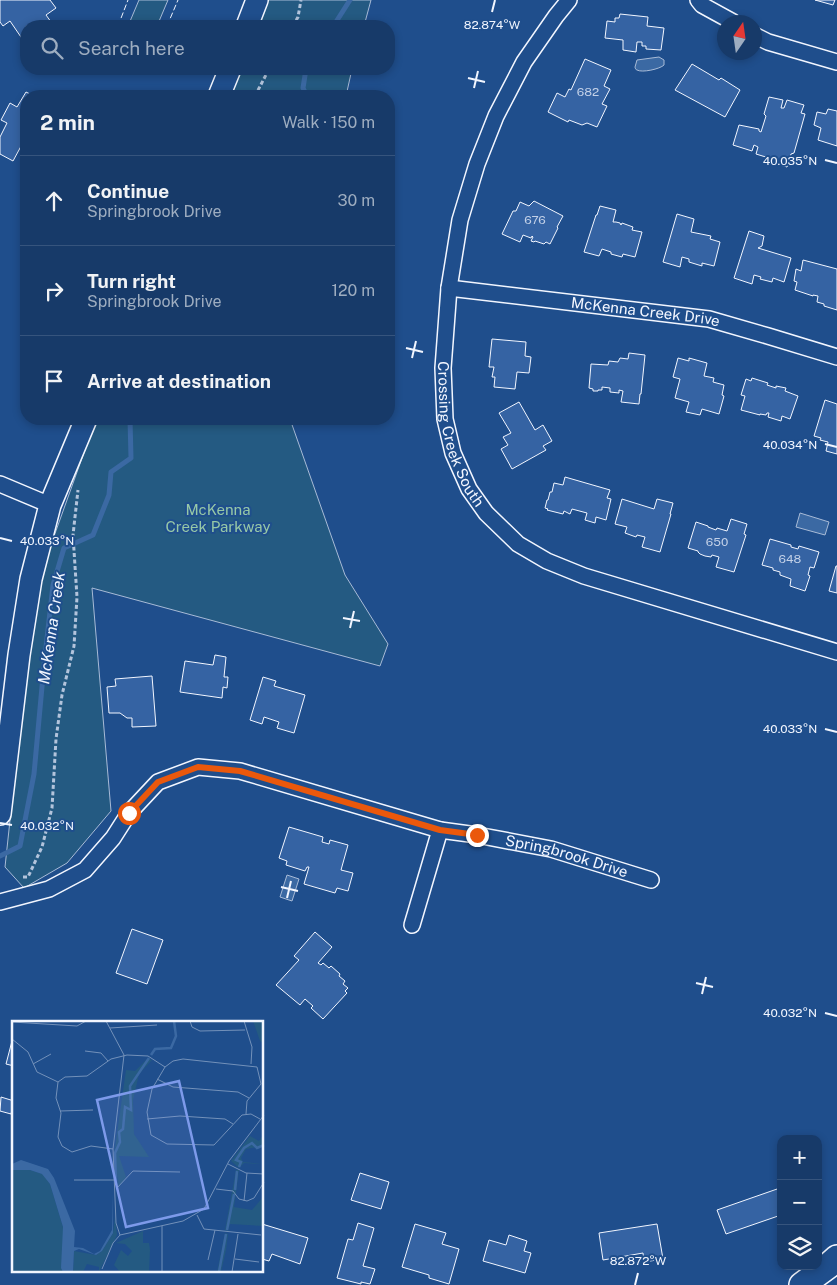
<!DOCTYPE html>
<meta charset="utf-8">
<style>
:root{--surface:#173a69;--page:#20416f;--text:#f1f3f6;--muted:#9eadc0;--line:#36547d}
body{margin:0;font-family:"Public Sans",sans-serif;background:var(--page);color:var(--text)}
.controls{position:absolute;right:15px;bottom:15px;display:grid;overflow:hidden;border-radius:10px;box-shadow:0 2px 8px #0003}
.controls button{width:45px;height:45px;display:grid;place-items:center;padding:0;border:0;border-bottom:1px solid var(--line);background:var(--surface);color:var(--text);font:25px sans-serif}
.compass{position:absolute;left:717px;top:15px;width:45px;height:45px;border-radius:50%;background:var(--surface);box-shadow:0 2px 8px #0003;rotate:13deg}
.stop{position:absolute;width:15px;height:15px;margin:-11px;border:4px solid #ea580c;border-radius:50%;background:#fff}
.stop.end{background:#ea580c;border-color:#fff;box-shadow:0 1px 5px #0008}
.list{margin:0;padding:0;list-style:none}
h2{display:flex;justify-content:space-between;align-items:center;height:65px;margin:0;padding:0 20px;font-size:21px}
h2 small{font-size:16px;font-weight:400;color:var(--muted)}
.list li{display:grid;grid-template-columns:32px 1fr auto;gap:15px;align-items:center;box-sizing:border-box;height:90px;padding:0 20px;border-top:1px solid var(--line)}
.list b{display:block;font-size:19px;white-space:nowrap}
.list p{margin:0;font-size:16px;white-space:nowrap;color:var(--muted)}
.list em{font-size:16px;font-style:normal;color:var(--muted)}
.icon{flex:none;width:28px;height:28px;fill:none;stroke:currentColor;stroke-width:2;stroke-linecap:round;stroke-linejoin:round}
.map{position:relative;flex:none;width:837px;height:1285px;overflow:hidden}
.search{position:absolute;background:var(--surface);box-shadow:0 2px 8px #0003;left:20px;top:20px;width:375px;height:55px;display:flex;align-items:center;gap:12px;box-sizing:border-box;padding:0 18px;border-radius:20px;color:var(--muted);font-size:19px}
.panel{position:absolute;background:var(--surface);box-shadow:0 2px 8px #0003;left:20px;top:90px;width:375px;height:335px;border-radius:20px}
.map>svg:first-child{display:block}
.green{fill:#245a82;stroke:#a8bbd7}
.water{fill:#3b69a3;stroke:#a8bbd7}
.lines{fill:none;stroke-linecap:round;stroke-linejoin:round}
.stream{stroke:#3b69a3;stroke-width:5}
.building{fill:#3563a3;stroke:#f2f6ff}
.minor-casing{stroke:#f2f6ff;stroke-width:18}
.secondary-casing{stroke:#f2f6ff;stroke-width:24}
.trunk-casing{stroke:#f2f6ff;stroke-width:28}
.path{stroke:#b3c4dc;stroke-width:3;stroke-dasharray:4 2.5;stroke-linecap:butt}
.minor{stroke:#1f4e8c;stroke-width:15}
.secondary{stroke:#1f4e8c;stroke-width:21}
.trunk{stroke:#1f4e8c;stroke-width:25}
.fence{stroke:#f2f6ff;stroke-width:1;stroke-dasharray:6 2.5;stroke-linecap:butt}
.route{stroke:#ea580c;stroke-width:6}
.ticks{fill:none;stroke:#f2f6ff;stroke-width:2}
.labels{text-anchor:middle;stroke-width:4;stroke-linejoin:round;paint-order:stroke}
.number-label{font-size:12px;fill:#c3d1e8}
.street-label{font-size:15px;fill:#f2f6ff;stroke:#1f4e8c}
.park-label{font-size:15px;fill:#97c8a6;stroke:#1f4e8c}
.water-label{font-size:16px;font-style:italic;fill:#f2f6ff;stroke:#1f4e8c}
.inset-river{fill:none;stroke:#3b69a3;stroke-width:2.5}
.inset-road{fill:none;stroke:#7391ba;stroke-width:1}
.view{fill:#7d9aea;fill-opacity:0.15;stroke:#7d9aea;stroke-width:2.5}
.inset-edge{fill:none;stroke:#f2f6ff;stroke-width:2.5}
.ticks-label{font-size:12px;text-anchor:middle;fill:#f2f6ff;stroke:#1f4e8c;stroke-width:4;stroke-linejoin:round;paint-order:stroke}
</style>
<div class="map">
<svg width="837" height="1285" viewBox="0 0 837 1285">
<rect width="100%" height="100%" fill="#1f4e8c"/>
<path class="green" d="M139 0H168L157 26H128Z
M264 0H371L364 26H255Z
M237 69H352L346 96H226Z
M96 419H290L345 575 388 644 380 666 92 588 111 811 67 863 24 888 5 867 22 708 43 567Z"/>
<path class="water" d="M659 57 664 60V65C660 69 642 73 637 70 636 70 635 68 635 67L637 60Z
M800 513 829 522 825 535 796 527Z
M287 875 299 879 292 901 280 897Z"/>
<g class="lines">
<path class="stream" d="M331 26 336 22 350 0
M306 69 303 88 307 96
M0 856 20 846 34 774 44 665 53 585 64 548 93 535 109 495 111 472 131 458 130 419"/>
</g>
<path class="building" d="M0 0H50L56 8 46 15 54 26H26V38L23 40 10 21 3 26 0 22Z
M815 0H835L833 5Z
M620 14 648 17 647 26 664 28 661 50 646 49V46H642V42H637L636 52 623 50V40L605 38 607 21 615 22V18H619Z
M585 59 611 70 604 86 610 89 602 104 607 106 597 127 587 123 582 125 569 120 568 122 548 112 557 93 565 97 569 89 571 90Z
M692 64 719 80 721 78 740 90 725 117 675 90Z
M26 92 34 96H26V137L13 161 0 154V137L7 123 1 120 10 103 17 107Z
M769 97 783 100 781 108H784L787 100 804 105 801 113 805 114 794 153 791 154 787 167 768 161 769 158 756 154 758 147 754 145 752 151 733 145 739 125 759 129V131L761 132 766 116 764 114Z
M828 109 837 111V146L818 140 821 128 814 125 817 112 826 114Z
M534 201 563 216 557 227 558 228 550 244 546 242 544 244 535 241 534 242 531 241 533 237 532 236 531 238 523 235 520 242 502 234 513 211H516L520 202 529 206Z
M600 206 616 210 613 222H616L620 223 621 225 622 223 633 227 632 230 642 232 635 257 623 254 622 257 611 254V252L602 249 599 256 584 252 596 215H597Z
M677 214 694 219 691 232 711 236 710 239 720 242 714 266 702 263V266L689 262V259L682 257 680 267 663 262Z
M749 231 764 236 762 246 758 248 791 258 784 282 773 278 772 282 760 279 761 277 754 275 752 284 734 278Z
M803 260 837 269V310L824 306V304L817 302 818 296 813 295V296L795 290 797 282 794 281 796 269 801 271Z
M492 339 526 342 525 356 531 357 529 373 517 372 515 389 494 387 495 377H492L494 367H489Z
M629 353 645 355 641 394H640L639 404 621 402 623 391 619 390V393L610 392V388L602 387V390H598V391H593V389L589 388 591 364 608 365 609 361 618 362 620 358 628 359Z
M678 358 689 361V358L707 363 704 376 714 378 713 382 724 385 722 395 724 396 719 414 702 409 700 415 686 412 689 402 675 398 680 379 673 377Z
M752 378 768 383 767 385 776 388V386L786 388 785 391 798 396 790 419 782 416 781 421 768 417 769 413H767L766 415 760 414V415L741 410 745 396 741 395 746 379 751 381Z
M825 400 837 404V454L826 451 828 442 820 440 821 438 814 436Z
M519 402 535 430 543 425 552 441 543 446 546 450 512 469 501 449 508 445 503 437 511 433 499 413Z
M565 477 610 490 607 498 611 499 606 520 596 517 595 523 585 520 587 513 572 509 570 514 564 511 563 514 547 510 548 509 545 508 547 500H548L550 492H552L554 483 563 485Z
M622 499 654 509 657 499 673 503 670 514H671L660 552 642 547 645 537 637 535 636 537 625 533 627 527 615 524Z
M731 519 747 524 744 534 746 535 734 572 716 567 719 557 712 555 711 557 705 556 700 554 698 552V551L688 548 696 522 708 526V527L716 530 717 528 727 531Z
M770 539 791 545V547L798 549 799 546 819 552 814 568 810 567 808 575 810 576 805 591 790 586 791 579 780 575V572L773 570V568L762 565Z
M836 566H837V593L829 591Z
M215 655 226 657 224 677H228L227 688 223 687 222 698 180 692 185 661 213 665Z
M152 676 156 726 132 727V718H127L120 713H109L107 687 116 686 115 679Z
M263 677 276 681 274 686 305 695 294 733 277 728 279 722 264 717 262 724 250 720Z
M289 827 323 837 322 842 329 844 330 840 348 845 341 870 353 873 348 891 337 888 335 893 304 884 309 867H307L305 871 286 865 287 861 279 858Z
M132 929 163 940 147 984 116 973Z
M315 932 332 947 318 963 321 965 323 963 329 968 331 966 340 974 339 976 345 981 343 984 348 988 345 991 347 993 323 1019 311 1008 313 1006 305 999 300 1005 276 985 299 960 294 956Z
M12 1041H14V1066L6 1064Z
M1 1097 14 1101 11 1114 0 1111Z
M360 1173 389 1182 381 1209 351 1200Z
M780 1188 781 1215 726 1234 717 1210Z
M358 1223 374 1228 363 1266 375 1269 370 1284 361 1282V1284L337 1278 348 1239 353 1240Z
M262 1224 308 1238 300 1264 272 1254 269 1261 262 1259Z
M415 1224 446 1233 442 1244 459 1249 449 1284 429 1278V1275L402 1267Z
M657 1224 663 1259 644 1262 643 1253 603 1260 599 1233Z
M509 1235 527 1241 524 1251 531 1253 525 1273 483 1261 489 1240 506 1245Z"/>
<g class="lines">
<defs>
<g id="minor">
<path id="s1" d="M569 0 556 16 524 62 496 116 477 164 460 220 449 288 443 368 445 419 453 453 469 489 486 513 518 544 547 561 584 576 837 652"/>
<path d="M698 0 702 5 733 22"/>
<path d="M754 35 768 42 837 62"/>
<path id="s2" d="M449 288 709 319 768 336 837 357"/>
<path d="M0 484 50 505"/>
<path id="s3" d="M0 902 49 889 85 870 113 838 129 813 158 782 198 767 240 771 440 830 477 835 551 849 651 880"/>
<path d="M412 925 440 830"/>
</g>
<path id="secondary" d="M247 26 257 0
M219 96 230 69
M0 814 19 655 31 579 50 505 86 419"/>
<path id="trunk" d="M802 1285 828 1266 837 1258"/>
</defs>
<use href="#minor" class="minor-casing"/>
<use href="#secondary" class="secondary-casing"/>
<use href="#trunk" class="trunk-casing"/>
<path class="path" d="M293 26 298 17 301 0
M255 96 269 69
M23 877H28L42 847 52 808 56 739 62 695 74 646 77 597 73 535 78 490"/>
<use href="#minor" class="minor"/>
<use href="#secondary" class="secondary"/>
<use href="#trunk" class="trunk"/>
<path class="fence" d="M118 26 128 0
M167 26 178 0"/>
</g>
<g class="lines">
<path class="route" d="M129 813 158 782 198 767 240 771 440 830 477 835"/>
</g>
<path class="ticks" d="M492 12 495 0M468 78 485 82M474 88 478 71M825 160 837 163M406 348 423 352M412 358 416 341M825 444 837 447M0 538 12 541M343 618 360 621M350 628 354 611M825 729 837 732M0 823 12 825M281 887 298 891M287 898 291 881M696 983 713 987M702 994 706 977M825 1013 837 1016M635 1285 638 1273"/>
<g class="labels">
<g class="number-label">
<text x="588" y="96">682</text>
<text x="535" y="224">676</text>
<text x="717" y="546">650</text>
<text x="790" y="563">648</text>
</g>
<g class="street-label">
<text dy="5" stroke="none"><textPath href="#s2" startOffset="198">McKenna Creek Drive</textPath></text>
<text dy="5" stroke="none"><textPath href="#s1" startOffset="466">Crossing Creek South</textPath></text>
<text dy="5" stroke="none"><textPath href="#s3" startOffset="629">Springbrook Drive</textPath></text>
</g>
<g class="park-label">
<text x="218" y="515">McKenna<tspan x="218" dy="17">Creek Parkway</tspan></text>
</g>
<g class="water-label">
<text transform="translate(51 628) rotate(-82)" y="6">McKenna Creek</text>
</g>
</g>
<g transform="translate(12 1021)">
<rect width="251" height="251" fill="#1f4e8c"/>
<path d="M241 0H250L251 22 248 20ZM136 37 140 39 127 53 121 79 122 113 137 136 107 135 114 156 107 166 102 134 114 49 123 50ZM251 114V125L234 128 229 137 231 141 251 143 232 142 227 147 219 140 238 115 247 120ZM0 149H18L31 153 38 163 51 206V251H0ZM224 149H227L222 186 240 189 251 176V205L218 203 216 210 213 209ZM103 196 105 214 87 251V246L75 243 71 251H61L62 230 84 234 90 230 101 212ZM131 210V222H137L138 229 137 251H108L102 244 109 229 116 235 120 230 113 223 104 222ZM213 212 216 213 214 229 209 251H205Z" fill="#245a82"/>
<path d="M9 139 36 148 42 157 63 210 62 226 71 227 82 233 88 230 100 209 101 172V212L90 230 84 234 67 228 62 230 61 251H51L49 247 51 206 38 163 30 153 18 149H0V143Z" fill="#3b69a3"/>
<path class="inset-river" d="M139 34 143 28 159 27 164 15 162 0M227 146 229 141 224 139 232 127 240 122 245 127 252 124M104 164 103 132 108 121 107 111 111 108 113 86 119 89 118 65 137 37M223 169 225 150M215 209 222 173M207 251 214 213"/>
<path class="inset-road" d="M94 0 112 34 101 128 104 202 108 214M178 0 180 6 188 10 233 9M232 0 240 26 239 43M0 1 65 5 74 0M98 7 145 4M0 18 16 31 25 51 46 61M73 30 89 32 96 40M21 43 39 33M145 58 161 66 226 71 237 77M48 90 81 89M234 93 235 80 249 63 245 46 171 38 161 40 153 46 140 68 135 91 139 114 155 123 202 124 230 94 239 93 248 98M135 98 168 95 213 98 221 103M101 128 79 125 60 131 50 125 46 116 49 92 44 77 46 61 53 56 75 55 99 38 115 34 136 35 153 46M216 143 234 152 252 153M62 159H102M104 168 121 150 168 151M204 168 221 170 227 178 235 180 242 177 252 161M232 180 235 152M185 194 192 208 249 214M223 238 247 241M196 239 203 209M90 248 101 222 108 214 171 200 192 188 217 140 252 94M150 251V205M220 251 226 213"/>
<path class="view" d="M167 60 196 187 114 206 85 79Z"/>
<rect width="251" height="251" class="inset-edge"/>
</g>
<g class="ticks-label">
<text x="492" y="29">82.874°W</text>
<text x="790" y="165">40.035°N</text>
<text x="790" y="449">40.034°N</text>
<text x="47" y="545">40.033°N</text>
<text x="790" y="733">40.033°N</text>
<text x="47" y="830">40.032°N</text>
<text x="790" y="1017">40.032°N</text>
<text x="638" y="1265">82.872°W</text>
</g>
</svg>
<div class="controls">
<button>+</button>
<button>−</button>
<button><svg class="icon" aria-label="layers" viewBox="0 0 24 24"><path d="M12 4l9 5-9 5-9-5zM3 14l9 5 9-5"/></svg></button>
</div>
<svg class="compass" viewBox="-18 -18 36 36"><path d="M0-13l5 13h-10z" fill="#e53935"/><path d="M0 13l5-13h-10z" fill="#9eadc0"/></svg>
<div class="stop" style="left:129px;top:813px"></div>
<div class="stop end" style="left:477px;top:835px"></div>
<div class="search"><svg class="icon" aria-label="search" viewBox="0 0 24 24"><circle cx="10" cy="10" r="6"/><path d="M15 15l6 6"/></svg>Search here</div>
<section class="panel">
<h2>2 min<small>Walk · 150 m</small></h2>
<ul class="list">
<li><svg class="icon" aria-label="ahead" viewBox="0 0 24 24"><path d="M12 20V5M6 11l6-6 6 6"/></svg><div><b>Continue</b><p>Springbrook Drive</p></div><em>30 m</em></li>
<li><svg class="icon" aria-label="right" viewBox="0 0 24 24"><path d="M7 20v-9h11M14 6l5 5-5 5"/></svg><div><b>Turn right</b><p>Springbrook Drive</p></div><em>120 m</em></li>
<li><svg class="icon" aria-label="arrive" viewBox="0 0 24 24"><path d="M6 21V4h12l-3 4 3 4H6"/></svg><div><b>Arrive at destination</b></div></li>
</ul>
</section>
</div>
